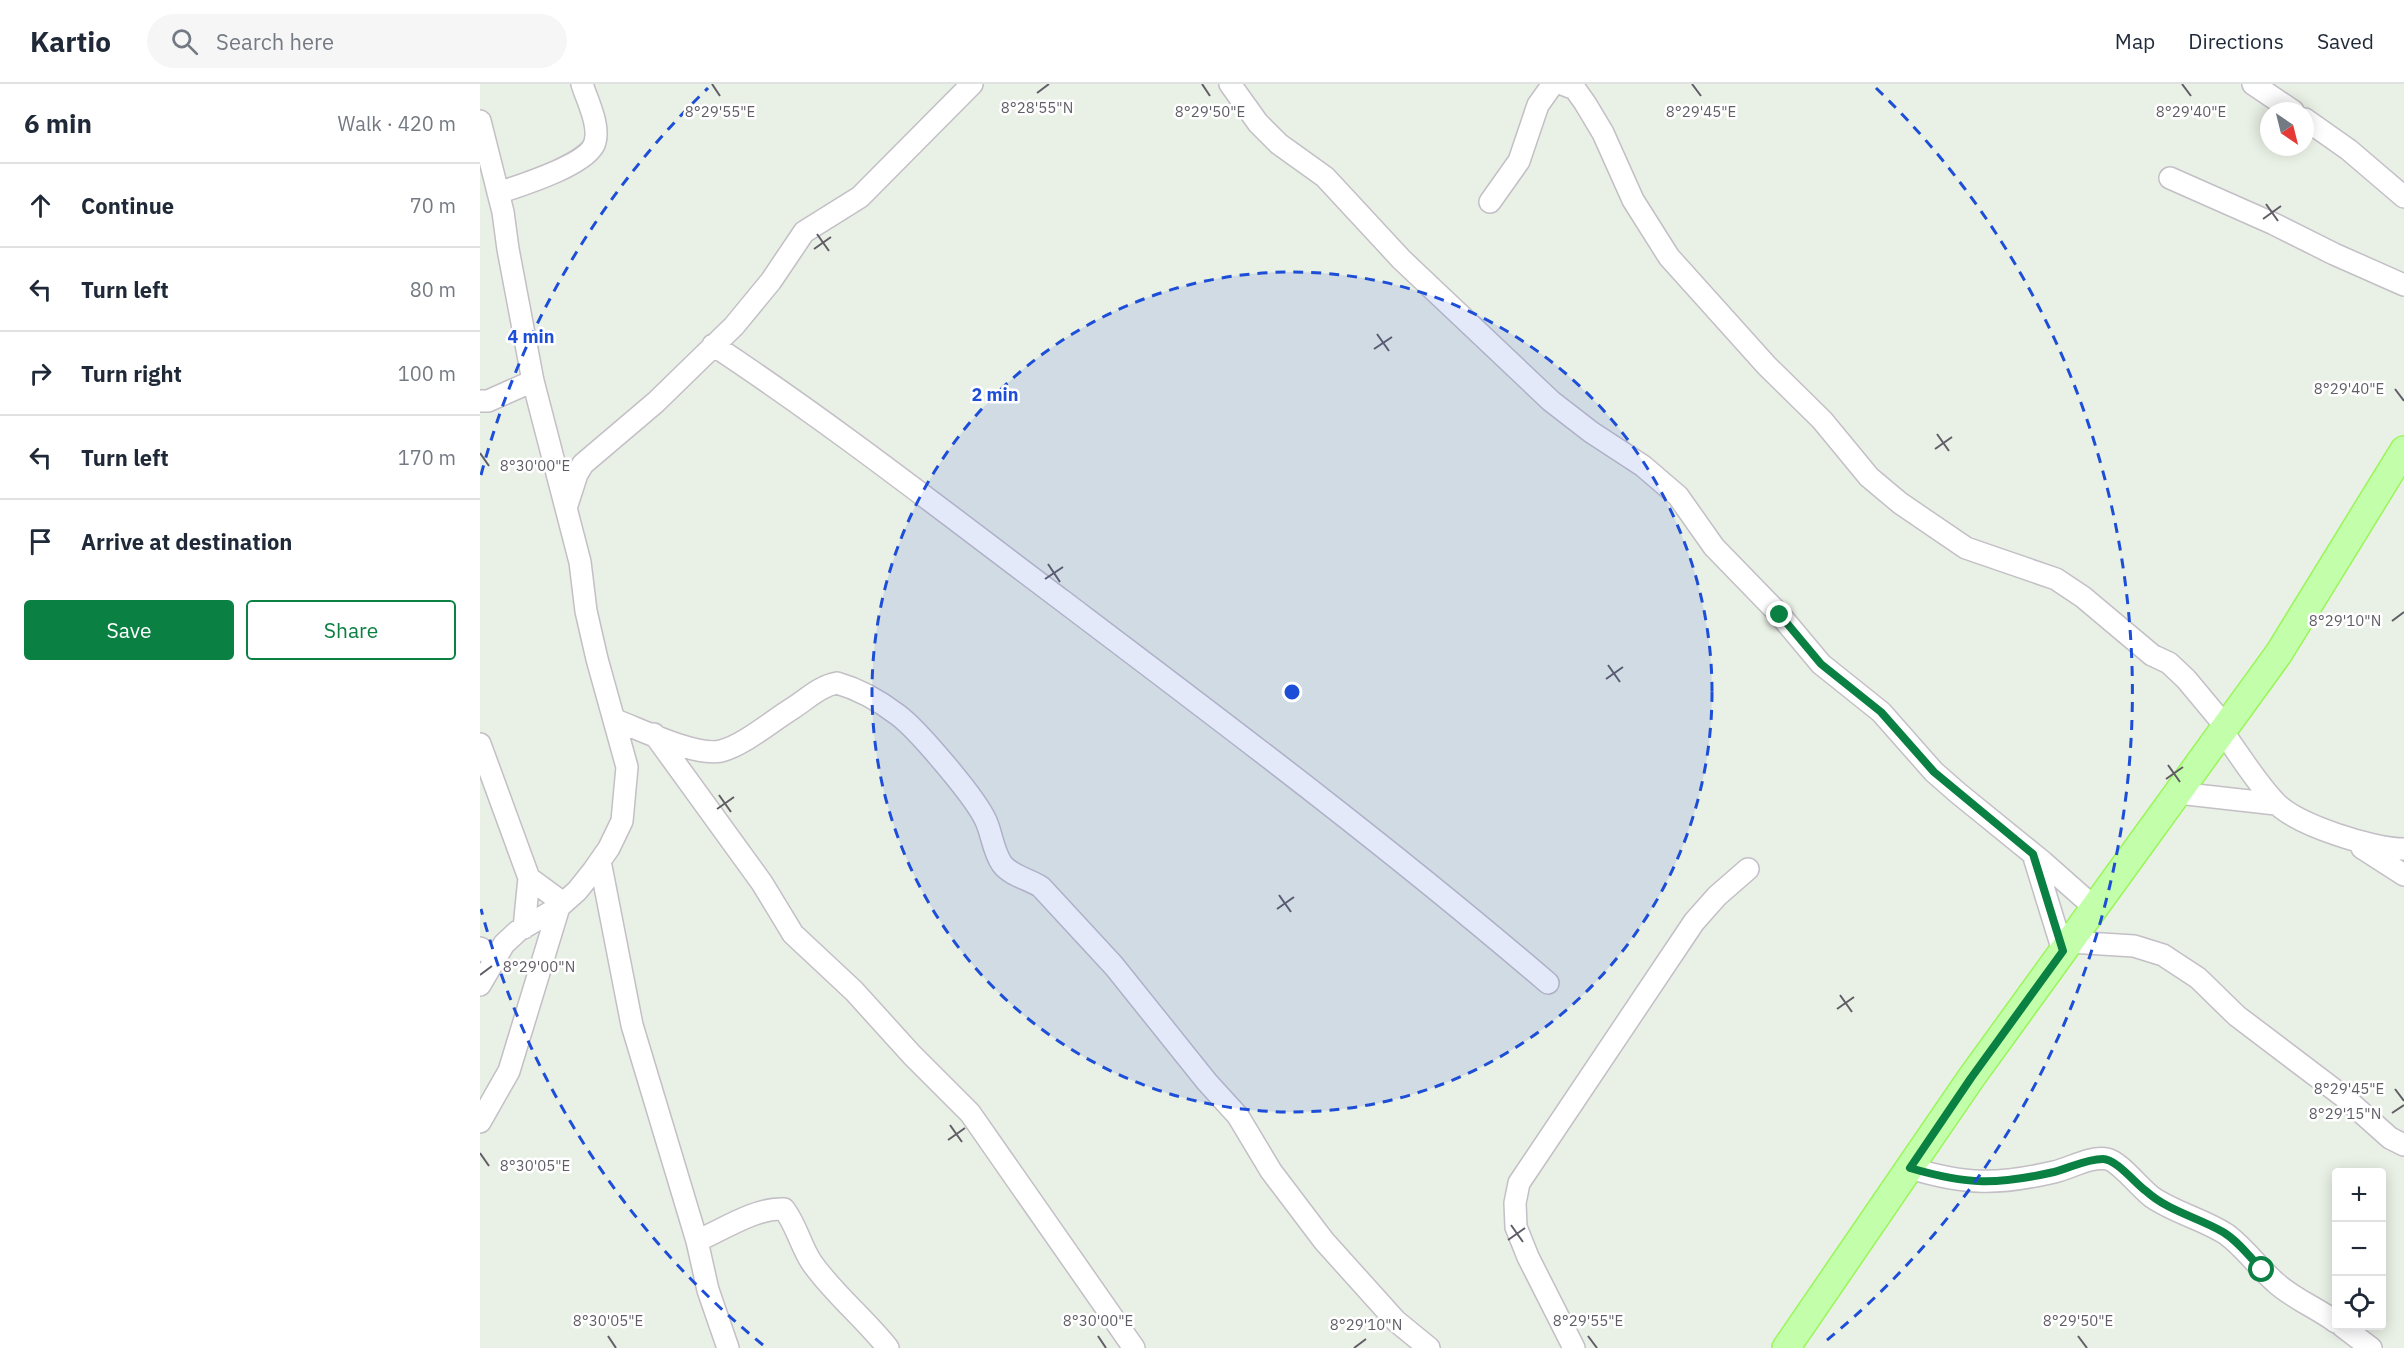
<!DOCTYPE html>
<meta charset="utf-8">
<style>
:root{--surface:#fff;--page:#f6f6f7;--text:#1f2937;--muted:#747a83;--line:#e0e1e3;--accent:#0b8043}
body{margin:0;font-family:"IBM Plex Sans",sans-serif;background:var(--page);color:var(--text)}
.controls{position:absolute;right:18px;bottom:18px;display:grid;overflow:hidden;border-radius:6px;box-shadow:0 3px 15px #0003}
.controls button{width:54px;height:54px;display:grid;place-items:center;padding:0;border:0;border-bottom:2px solid var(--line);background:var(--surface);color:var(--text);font:30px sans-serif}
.compass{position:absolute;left:1780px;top:18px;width:54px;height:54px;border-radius:50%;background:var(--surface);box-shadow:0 3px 15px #0003;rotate:145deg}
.stop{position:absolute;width:18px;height:18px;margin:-14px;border:4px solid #0b8043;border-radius:50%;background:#fff}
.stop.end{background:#0b8043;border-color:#fff;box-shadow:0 2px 6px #0008}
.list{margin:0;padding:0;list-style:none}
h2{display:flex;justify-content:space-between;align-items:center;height:78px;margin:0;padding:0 24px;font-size:26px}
h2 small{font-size:20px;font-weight:400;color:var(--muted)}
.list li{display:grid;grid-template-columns:39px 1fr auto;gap:18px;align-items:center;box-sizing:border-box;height:84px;padding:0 24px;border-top:2px solid var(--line)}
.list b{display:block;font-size:22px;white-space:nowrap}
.list em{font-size:20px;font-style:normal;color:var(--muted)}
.actions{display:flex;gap:12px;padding:18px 24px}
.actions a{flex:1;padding:14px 0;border:2px solid var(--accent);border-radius:6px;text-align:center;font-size:21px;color:var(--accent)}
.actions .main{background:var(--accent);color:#fff}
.icon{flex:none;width:33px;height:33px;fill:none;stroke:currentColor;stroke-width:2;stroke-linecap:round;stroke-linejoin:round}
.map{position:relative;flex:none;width:1924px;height:1264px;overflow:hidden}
header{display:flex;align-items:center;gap:36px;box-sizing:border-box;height:84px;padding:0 30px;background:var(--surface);border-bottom:2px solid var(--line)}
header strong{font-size:28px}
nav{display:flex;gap:33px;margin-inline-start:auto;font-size:21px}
.search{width:420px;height:54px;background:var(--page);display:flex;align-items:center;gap:15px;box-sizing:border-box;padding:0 21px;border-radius:33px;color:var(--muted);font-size:22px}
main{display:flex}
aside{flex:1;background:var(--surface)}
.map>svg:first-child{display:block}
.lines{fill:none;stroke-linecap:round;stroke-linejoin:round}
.minor-casing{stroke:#c3bfc6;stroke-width:24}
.major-casing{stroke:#99f658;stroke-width:30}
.minor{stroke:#fff;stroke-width:21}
.major{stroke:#c3ffab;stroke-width:27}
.route{stroke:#0b8043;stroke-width:8}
.ticks{fill:none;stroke:#615d66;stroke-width:2}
.ring{fill:none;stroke:#1d4ed8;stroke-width:3;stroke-dasharray:10 8}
.ticks-label{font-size:15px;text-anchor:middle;fill:#615d66;stroke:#fff;stroke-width:5;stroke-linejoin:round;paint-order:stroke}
.centre{fill:#1d4ed8;stroke:#fff;stroke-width:3}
.ring-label{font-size:18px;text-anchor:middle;font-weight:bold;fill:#1d4ed8;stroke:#fff;stroke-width:5;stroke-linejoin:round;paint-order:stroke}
</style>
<header>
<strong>Kartio</strong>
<div class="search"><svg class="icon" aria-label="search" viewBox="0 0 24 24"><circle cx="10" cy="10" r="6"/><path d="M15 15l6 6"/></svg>Search here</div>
<nav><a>Map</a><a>Directions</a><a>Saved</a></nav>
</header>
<main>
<aside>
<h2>6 min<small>Walk · 420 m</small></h2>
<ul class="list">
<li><svg class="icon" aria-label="ahead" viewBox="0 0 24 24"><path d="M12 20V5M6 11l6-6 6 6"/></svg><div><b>Continue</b></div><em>70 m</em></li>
<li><svg class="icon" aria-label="left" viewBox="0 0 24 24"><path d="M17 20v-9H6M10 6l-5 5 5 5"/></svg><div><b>Turn left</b></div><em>80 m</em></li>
<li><svg class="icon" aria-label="right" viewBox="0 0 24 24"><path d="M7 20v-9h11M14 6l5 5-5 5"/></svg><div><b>Turn right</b></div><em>100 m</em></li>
<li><svg class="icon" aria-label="left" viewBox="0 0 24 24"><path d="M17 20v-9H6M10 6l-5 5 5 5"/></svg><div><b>Turn left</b></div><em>170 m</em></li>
<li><svg class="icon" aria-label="arrive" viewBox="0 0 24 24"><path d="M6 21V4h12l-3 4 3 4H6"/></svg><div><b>Arrive at destination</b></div></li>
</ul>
<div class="actions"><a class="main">Save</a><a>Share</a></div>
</aside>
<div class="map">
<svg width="1924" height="1264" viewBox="0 0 1924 1264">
<rect width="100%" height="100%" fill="#e9f0e5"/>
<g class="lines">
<defs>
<path id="minor" d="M750 0 778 39 799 60 845 93 921 175 1071 317 1111 348 1163 382 1198 412 1234 463 1300 531 1341 580 1401 628 1454 688 1478 709 1563 778 1615 824
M1082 0 1095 5 1105 19 1123 49 1153 116 1189 173 1287 282 1342 336 1389 393 1420 419 1486 464 1576 495 1603 513 1672 571 1689 579 1706 595 1746 643
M1773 0 1813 27
M1825 35 1869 66 1924 113
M0 37 23 128 28 165 53 297 100 478 106 527 117 575 147 683 142 737 129 764 113 787 97 807 79 823 38 847 24 860 0 901
M1690 94 1794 140 1854 170 1924 201
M18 109C39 102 110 80 115 58 120 41 107 16 102 0
M1010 118 1039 77 1058 21 1073 0
M233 261C354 341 467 430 583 517 747 641 912 765 1068 899
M0 317H8L53 297
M87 421 97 390 103 380 176 318 254 242 291 197 324 148 380 113 492 0
M135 636C160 645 216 673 241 667 264 661 292 637 313 624 327 615 340 602 357 599 378 605 401 618 418 631 438 646 496 714 506 737 512 750 513 767 522 780 531 792 549 795 561 803L634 882 727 998 758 1032 791 1087 844 1157 916 1237 949 1264
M1742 647C1760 671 1775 697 1795 718 1816 741 1893 765 1924 765
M174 650 282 799 313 850 374 907 432 971 490 1029 654 1264
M0 660 49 794 44 844
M1698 709 1796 720
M1882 764 1924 791
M1553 770 1583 867
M120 777 152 941 217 1157 228 1206 248 1264
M49 794 83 819
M1590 858 1654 862 1683 871 1718 894 1757 932 1864 1013 1910 1054 1924 1061
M0 864 16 874
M0 1038 29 987 79 823
M1430 1084C1486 1101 1518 1101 1574 1088 1591 1084 1610 1072 1627 1075 1639 1077 1661 1105 1672 1113 1695 1129 1723 1135 1746 1150 1764 1163 1778 1183 1795 1198 1812 1214 1837 1224 1856 1238
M217 1157C242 1146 277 1123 304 1125 317 1142 321 1163 332 1179 354 1210 384 1234 408 1264
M1862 1242 1891 1264
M1094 1264 1048 1173 1036 1143 1035 1119 1039 1099 1214 838 1237 812 1268 785"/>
<path id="major" d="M1306 1264 1491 994 1799 569 1924 366"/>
</defs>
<use href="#minor" class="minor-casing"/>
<use href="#major" class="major-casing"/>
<use href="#minor" class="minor"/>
<use href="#major" class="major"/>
</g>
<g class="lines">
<path class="route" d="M1300 531 1341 580 1401 628 1454 688 1553 770 1583 867 1491 994 1430 1084C1488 1101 1516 1101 1574 1088 1590 1084 1606 1075 1623 1075 1636 1075 1655 1099 1666 1107 1688 1127 1717 1133 1743 1148 1758 1157 1770 1173 1782 1186"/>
</g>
<path class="ticks" d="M232 0 240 12M722 0 730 12M1212 0 1221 12M1702 0 1711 12M557 9 569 0M1786 120 1798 137M1783 135 1801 122M337 150 349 167M334 165 351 153M897 250 909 267M894 265 912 253M1915 305 1924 317M1457 350 1469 367M1455 365 1472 353M0 369 9 382M568 480 580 498M565 495 583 483M1912 537 1924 528M1128 581 1140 598M1126 595 1143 583M1688 681 1700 698M1686 695 1703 683M239 711 251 728M237 725 254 713M799 811 811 828M797 825 814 813M0 891 12 882M1360 911 1372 928M1357 925 1374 913M1915 1005 1924 1017M1912 1029 1924 1021M470 1041 482 1058M468 1056 485 1044M0 1069 9 1082M1031 1141 1043 1158M1028 1156 1045 1144M128 1252 136 1264M618 1252 626 1264M1108 1252 1117 1264M1598 1252 1607 1264M874 1264 886 1255"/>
<circle cx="812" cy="608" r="420" fill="#1d4ed8" fill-opacity=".12"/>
<g class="ring">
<circle cx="812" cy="608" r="420"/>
<path d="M283 1261A840 840 0 0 1 1 825M1 391A840 840 0 0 1 228 4M1396 4A840 840 0 0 1 1341 1261"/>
</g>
<g class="ticks-label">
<text x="557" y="29">8°28'55"N</text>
<text x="240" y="33">8°29'55"E</text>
<text x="730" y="33">8°29'50"E</text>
<text x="1221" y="33">8°29'45"E</text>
<text x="1711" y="33">8°29'40"E</text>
<text x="1869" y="310">8°29'40"E</text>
<text x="55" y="387">8°30'00"E</text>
<text x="1865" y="542">8°29'10"N</text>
<text x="59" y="888">8°29'00"N</text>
<text x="1869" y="1010">8°29'45"E</text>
<text x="1865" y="1035">8°29'15"N</text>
<text x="55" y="1087">8°30'05"E</text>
<text x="128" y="1242">8°30'05"E</text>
<text x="618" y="1242">8°30'00"E</text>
<text x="1108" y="1242">8°29'55"E</text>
<text x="1598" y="1242">8°29'50"E</text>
<text x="886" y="1246">8°29'10"N</text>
</g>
<circle cx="812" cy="608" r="9" class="centre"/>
<g class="ring-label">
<text x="51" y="259">4 min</text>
<text x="515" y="317">2 min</text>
</g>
</svg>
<div class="controls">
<button>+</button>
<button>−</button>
<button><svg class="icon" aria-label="locate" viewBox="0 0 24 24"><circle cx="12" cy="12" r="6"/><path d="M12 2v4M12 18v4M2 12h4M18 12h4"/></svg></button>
</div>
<svg class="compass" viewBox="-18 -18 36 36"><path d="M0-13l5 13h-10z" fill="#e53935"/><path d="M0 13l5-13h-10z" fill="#747a83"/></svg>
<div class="stop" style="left:1782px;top:1186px"></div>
<div class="stop end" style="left:1300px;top:531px"></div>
</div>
</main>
